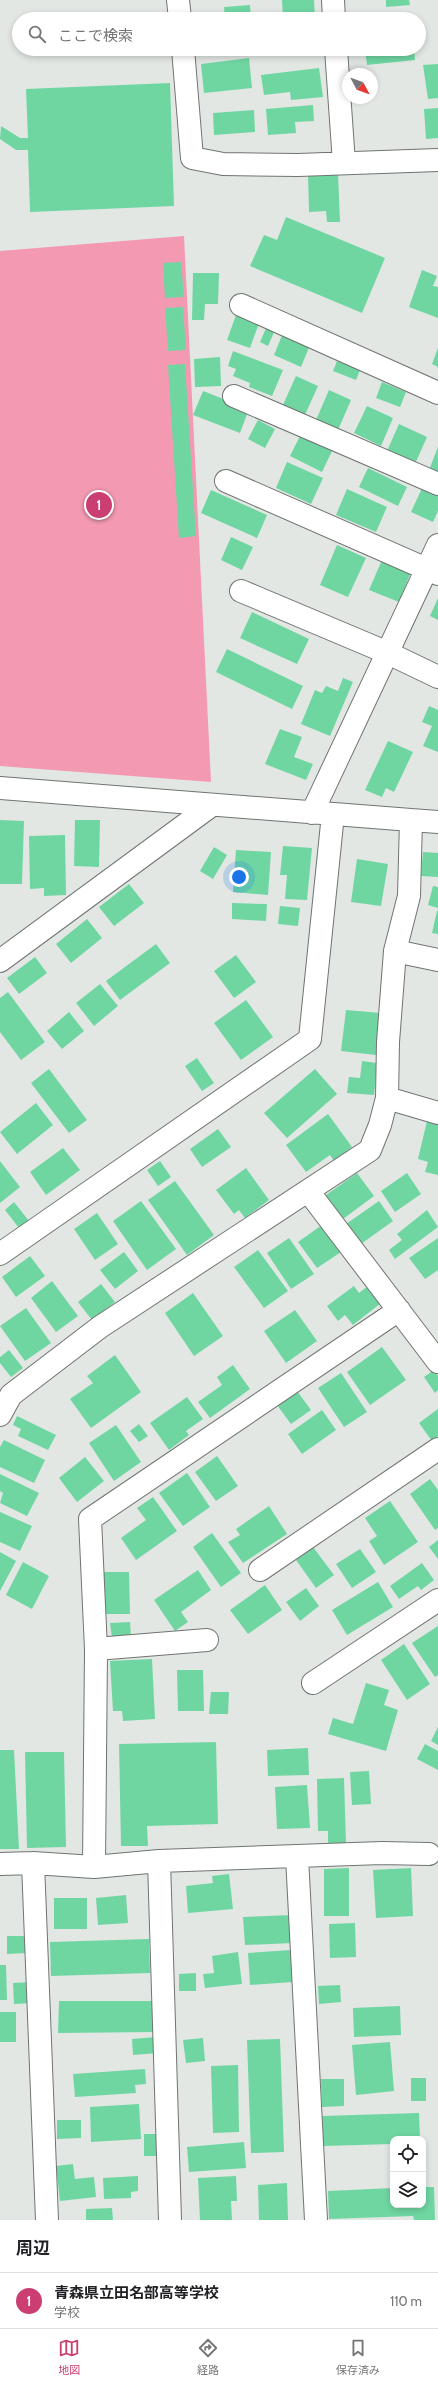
<!DOCTYPE html>
<html lang="ja">
<meta charset="utf-8">
<style>
:root{--surface:#fff;--page:#f6f6f6;--text:#202124;--muted:#757577;--line:#e0e0e0;--accent:#ca3e71}
body{margin:0;font-family:Cabin,"Noto Sans JP",sans-serif;background:var(--page);color:var(--text)}
.controls{position:absolute;right:12px;bottom:12px;display:grid;overflow:hidden;border-radius:8px;box-shadow:0 2px 6px #0003}
.controls button{width:36px;height:36px;display:grid;place-items:center;padding:0;border:0;border-bottom:1px solid var(--line);background:var(--surface);color:var(--text);font:20px sans-serif}
.compass{position:absolute;left:342px;top:68px;width:36px;height:36px;border-radius:50%;background:var(--surface);box-shadow:0 2px 6px #0003;rotate:131deg}
.you{position:absolute;left:239px;top:877px;width:14px;height:14px;margin:-10px;border:3px solid #fff;border-radius:50%;background:#1a73e8;box-shadow:0 0 0 6px #1a73e833}
.badge{display:grid;place-items:center;width:26px;height:26px;border-radius:50%;background:var(--accent);color:#fff;font-size:13px;font-weight:700}
.pin{position:absolute;translate:-50% -50%;border:2px solid #fff;box-shadow:0 1px 4px #0006}
.list{margin:0;padding:0;list-style:none}
h2{display:flex;justify-content:space-between;align-items:center;height:52px;margin:0;padding:0 16px;font-size:17px}
h2 small{font-size:13px;font-weight:400;color:var(--muted)}
.list li{display:grid;grid-template-columns:26px 1fr auto;gap:12px;align-items:center;box-sizing:border-box;height:56px;padding:0 16px;border-top:1px solid var(--line)}
.list b{display:block;font-size:15px;white-space:nowrap}
.list p{margin:0;font-size:13px;white-space:nowrap;color:var(--muted)}
.list em{font-size:13px;font-style:normal;color:var(--muted)}
.icon{flex:none;width:22px;height:22px;fill:none;stroke:currentColor;stroke-width:2;stroke-linecap:round;stroke-linejoin:round}
.map{position:relative;flex:none;width:438px;height:2220px;overflow:hidden}
.search{position:absolute;background:var(--surface);box-shadow:0 2px 6px #0003;left:12px;right:12px;top:12px;height:44px;display:flex;align-items:center;gap:10px;box-sizing:border-box;padding:0 14px;border-radius:22px;color:var(--muted);font-size:15px}
.sheet{height:108px;background:var(--surface)}
nav{display:flex;justify-content:space-around;align-items:center;box-sizing:border-box;height:56px;border-top:1px solid var(--line);background:var(--surface);font-size:11px;color:var(--muted)}
nav a{display:grid;justify-items:center;gap:2px}
nav .on{color:var(--accent)}
.map>svg:first-child{display:block}
.green{fill:#f39ab2}
.building{fill:#6fd6a2}
.lines{fill:none;stroke-linecap:round;stroke-linejoin:round}
.street-casing{stroke:#707471;stroke-width:24}
.street{stroke:#fff;stroke-width:22}
</style>
<div class="map">
<svg width="438" height="2220" viewBox="0 0 438 2220">
<rect width="100%" height="100%" fill="#e2e7e4"/>
<path class="green" d="M184 236 211 782 0 766V251Z"/>
<path class="building" d="M282 0H314L315 19H283Z
M386 0H409L410 5 386 7Z
M250 5 251 19H225L224 7Z
M225 49H255V52L225 54Z
M285 49H312V50L285 52Z
M365 49H414L415 60 367 65Z
M249 58 252 88 204 93 201 64Z
M438 64V98L428 99 423 65Z
M319 68 323 97 291 100 290 92 264 95 261 75Z
M170 83 174 206 30 212 28 150H16L0 139 1 126 20 138H28L26 89Z
M313 105 314 121 295 122 296 133 268 135 266 109Z
M438 108V138L426 139 424 109Z
M254 110 255 132 214 135 213 113Z
M338 173 340 222H327L326 211 309 212 308 174Z
M286 217 385 258 362 313 250 266 264 235 277 240Z
M181 262 184 297 165 298 163 263Z
M422 270 437 276 433 286 438 287V318L409 307Z
M193 273H219L218 304H205L204 320H192Z
M183 307 186 350 168 351 165 308Z
M236 315 259 323 250 348 227 340Z
M267 326 275 330 268 346 260 342Z
M283 333 310 345 301 367 274 355Z
M438 348V367L432 364Z
M233 351 283 370 272 396 249 387 250 383 233 376 236 369 228 366Z
M220 357 221 386 195 387 194 359Z
M337 361 360 370 356 380 333 371Z
M185 364 196 536 179 538 168 365Z
M296 376 318 386 304 417 282 407Z
M382 382 406 392 400 407 376 398Z
M329 390 351 400 338 430 316 420Z
M203 391 249 409 240 433 193 415Z
M367 406 393 418 381 446 354 433Z
M258 420 275 429 265 448 248 439Z
M399 424 427 437 415 464 387 451Z
M300 436 332 451 322 472 290 456Z
M438 447V473L429 470Z
M287 462 323 478 311 504 276 488Z
M368 468 407 487 398 506 359 487Z
M423 486 438 493V511L433 522 411 512Z
M347 489 387 507 376 532 336 515Z
M211 490 267 515 257 538 201 513Z
M231 537 253 547 242 570 221 560Z
M337 545 366 558 348 597 320 585Z
M382 560 411 572 399 602 369 590Z
M438 598V620L430 616Z
M252 612 309 639 297 664 240 638Z
M227 649 303 686 292 709 216 672Z
M343 678 353 682 330 736 301 724 315 690 322 693 326 686 338 691Z
M429 706 438 710V752L423 746 432 726 422 722Z
M280 729 302 737 294 757 313 764 306 780 265 764Z
M388 741 413 752 394 792 386 788 382 797 365 790Z
M0 820 24 821 22 884H0Z
M75 820H100L99 867 74 866Z
M65 835 66 895 44 896V888L30 889 29 836Z
M283 846 312 848 307 900 285 899 287 875H280Z
M214 847 227 855 213 879 200 871Z
M236 850 271 852 268 895 233 892Z
M423 852 438 853V877L421 876Z
M357 859 388 864 381 906 351 902Z
M129 884 144 903 114 926 99 907Z
M433 886 438 887V908L428 905Z
M232 903 267 904 266 921 232 919Z
M280 906 300 908 298 926 278 924Z
M437 911H438V934L432 933Z
M87 919 102 938 71 963 56 944Z
M156 944 170 963 120 1000 106 981Z
M236 955 256 982 234 998 214 971Z
M35 957 47 973 19 994 7 978Z
M100 984 118 1006 94 1026 76 1003Z
M8 992 45 1042 21 1060 0 1032V998Z
M246 1000 273 1037 241 1060 214 1023Z
M346 1010 381 1013 376 1055 341 1051Z
M69 1012 84 1031 62 1049 47 1031Z
M197 1058 214 1083 202 1091 185 1066Z
M362 1061 377 1063 374 1095 347 1093 349 1077 360 1078Z
M49 1069 87 1120 69 1133 31 1083Z
M315 1069 337 1094 287 1138 264 1113Z
M36 1103 53 1125 17 1154 0 1132Z
M328 1114 352 1147 334 1161 330 1155 306 1172 286 1145Z
M427 1121 438 1124V1175L425 1172 428 1162 418 1159Z
M218 1129 231 1147 202 1167 190 1149Z
M63 1148 80 1170 46 1195 30 1172Z
M0 1161 20 1187 0 1203Z
M160 1161 171 1177 158 1186 147 1170Z
M246 1168 269 1200 245 1218 239 1210 234 1214 216 1190Z
M357 1173 374 1196 343 1219 326 1195Z
M407 1173 421 1194 395 1212 381 1191Z
M175 1181 214 1235 187 1255 148 1200Z
M141 1201 176 1249 147 1270 113 1221Z
M379 1201 393 1221 361 1244 346 1224Z
M14 1202 29 1221 19 1228 5 1210Z
M427 1210 438 1227 395 1259 389 1250 402 1240 397 1234Z
M97 1213 118 1244 95 1260 74 1229Z
M322 1225 341 1252 317 1268 298 1242Z
M289 1238 314 1274 291 1289 267 1253Z
M438 1238V1270L425 1279 409 1258Z
M258 1250 288 1291 264 1308 234 1267Z
M124 1252 138 1271 115 1289 100 1270Z
M30 1256 45 1276 16 1297 2 1277Z
M52 1281 78 1316 56 1332 31 1298Z
M101 1284 115 1302 92 1320 78 1302Z
M354 1286 359 1293 368 1286 381 1303 353 1325 345 1315 338 1321 327 1306Z
M193 1293 223 1336 194 1356 165 1313Z
M26 1308 51 1343 25 1361 0 1326Z
M295 1310 317 1341 286 1363 264 1331Z
M382 1347 406 1380 370 1405 347 1372Z
M9 1350 23 1368 11 1377 0 1363V1357Z
M115 1355 141 1392 91 1428 70 1399 93 1383 87 1376Z
M233 1365 250 1389 210 1418 198 1402 222 1385 217 1377Z
M434 1370 438 1376V1390L435 1393 424 1377Z
M341 1373 367 1412 344 1427 318 1388Z
M297 1391 311 1410 291 1424 277 1405Z
M187 1397 203 1419 186 1431 189 1435 169 1450 150 1423Z
M438 1409V1436L432 1441 419 1423Z
M322 1410 336 1430 302 1454 288 1434Z
M17 1416 56 1435 48 1450 18 1436 21 1429 13 1425Z
M139 1424 148 1436 139 1442 130 1431Z
M116 1425 141 1462 114 1481 89 1443Z
M4 1440 45 1460 34 1483 0 1467V1447Z
M217 1456 238 1486 216 1501 195 1472Z
M85 1457 104 1481 77 1502 59 1478Z
M187 1473 210 1507 183 1526 159 1493Z
M0 1474 39 1493 27 1516 0 1503 3 1493 0 1491Z
M430 1479 438 1490V1528L435 1530 410 1494Z
M153 1497 177 1531 136 1560 121 1538 146 1520 137 1508Z
M390 1501 418 1542 384 1565 369 1541 377 1536 365 1518Z
M269 1506 287 1534 243 1563 228 1542 240 1535 236 1529Z
M0 1512 32 1526 20 1551 0 1542Z
M212 1533 241 1573 221 1587 193 1547Z
M438 1540V1559L429 1547Z
M313 1547 334 1575 316 1588 296 1560Z
M360 1549 376 1572 352 1588 336 1564Z
M0 1552 16 1561 0 1591Z
M23 1562 49 1576 32 1609 6 1595Z
M422 1563 434 1580 421 1590 418 1586 399 1599 390 1586Z
M198 1570 211 1590 181 1612 188 1622 175 1631 154 1600Z
M101 1572H129L130 1614H101Z
M378 1582 393 1607 347 1635 332 1610Z
M265 1585 282 1610 248 1634 230 1610Z
M306 1588 319 1606 300 1621 286 1602Z
M130 1622 131 1637 112 1638 110 1623Z
M438 1626V1675L435 1677 412 1643Z
M404 1644 430 1684 407 1700 381 1660Z
M152 1659 155 1719 123 1721 122 1711H113L110 1661Z
M177 1670H203L204 1711H178Z
M366 1683 389 1690 384 1705 398 1710 386 1751 328 1734 333 1718 353 1724Z
M211 1692H229L228 1714H209Z
M438 1727V1745L431 1741Z
M216 1742 218 1824 147 1826 148 1846H121L119 1744Z
M425 1744 438 1751V1770L417 1759Z
M308 1748 309 1775 268 1776 267 1750Z
M0 1750H14L19 1849H0Z
M25 1752H64L66 1847 27 1848Z
M369 1771 371 1804 352 1805 350 1772Z
M344 1778 346 1844H328V1831H318L317 1779Z
M307 1785 310 1828 277 1829 275 1787Z
M349 1868V1916H324V1869Z
M411 1868 413 1916 376 1918 373 1870Z
M229 1874 233 1909 188 1913 186 1886 213 1883 212 1876Z
M126 1895 128 1923 98 1925 96 1898Z
M54 1898H87V1929H54Z
M292 1915 293 1943 245 1945 243 1917Z
M355 1923 356 1957 330 1958 329 1924Z
M7 1936H26V1953L7 1954Z
M149 1939 150 1973 51 1976 50 1942Z
M291 1950 293 1982 250 1985 248 1953Z
M238 1952 242 1984 205 1988 203 1974 214 1973 212 1956Z
M0 1965H6L7 2000H0Z
M196 1973V1991H179V1974Z
M31 1982V2003L14 2004 13 1983Z
M340 1985 341 2002 319 2004 318 1986Z
M59 2001H154L155 2032 58 2033Z
M400 2006 401 2035 354 2037 353 2008Z
M0 2012H16V2042H0Z
M156 2037 158 2053 133 2055 132 2039Z
M203 2038 205 2061 186 2063 183 2040Z
M280 2039 284 2152 251 2153 247 2040Z
M390 2042 394 2091 356 2095 352 2045Z
M238 2065 239 2132 213 2133 211 2066Z
M145 2069 146 2084 135 2085 136 2093 75 2097 73 2074Z
M411 2078H426V2101H411Z
M321 2079H344V2106L322 2107Z
M139 2104 141 2139 91 2142 90 2107Z
M419 2113 420 2139H393V2144L323 2146 322 2116Z
M57 2120H81V2138L57 2139Z
M144 2134H159V2156H144Z
M244 2142 246 2168 189 2172 187 2147Z
M73 2164 75 2179 94 2177 96 2197 60 2201 56 2166Z
M138 2176V2191L131 2192V2198L104 2199 103 2178Z
M236 2176 237 2201H231L232 2220H200L198 2178Z
M287 2183 288 2220H259L258 2185Z
M423 2187H434L435 2220H414L413 2216 329 2219 328 2191 393 2188V2205H423Z
M112 2208 113 2220H86V2209Z"/>
<g class="lines">
<defs>
<path id="street" d="M178 0 180 19
M333 0 334 19
M183 49 192 158 223 164 298 165 438 160
M336 49 344 163
M241 305 438 393
M234 396 438 484
M226 481 438 574
M241 591 388 653 438 677
M0 788 411 820 409 896 395 951 388 1042 387 1098 380 1125 370 1150 100 1327 11 1395 0 1415
M312 813 438 545
M411 820 438 822
M395 951 438 960
M0 961 212 805
M387 1098 438 1113
M308 1191 438 1362
M0 1254 310 1039 333 814
M260 1570 438 1449
M96 1649 207 1640
M313 1683 438 1600
M297 1857 316 2220
M159 1861 170 2220
M33 1863 47 2220
M0 1864 33 1863 94 1867 159 1861 382 1853 429 1854
M94 1867 96 1649 90 1519 399 1310"/>
</defs>
<use href="#street" class="street-casing"/>
<use href="#street" class="street"/>
</g>
</svg>
<div class="controls">
<button><svg class="icon" aria-label="locate" viewBox="0 0 24 24"><circle cx="12" cy="12" r="6"/><path d="M12 2v4M12 18v4M2 12h4M18 12h4"/></svg></button>
<button><svg class="icon" aria-label="layers" viewBox="0 0 24 24"><path d="M12 4l9 5-9 5-9-5zM3 14l9 5 9-5"/></svg></button>
</div>
<svg class="compass" viewBox="-18 -18 36 36"><path d="M0-13l5 13h-10z" fill="#e53935"/><path d="M0 13l5-13h-10z" fill="#757577"/></svg>
<div class="you"></div>
<div class="pin badge" style="left:99px;top:505px">1</div>
<div class="search"><svg class="icon" aria-label="search" viewBox="0 0 24 24"><circle cx="10" cy="10" r="6"/><path d="M15 15l6 6"/></svg>ここで検索</div>
</div>
<section class="sheet">
<h2>周辺<small></small></h2>
<ul class="list">
<li><span class="badge">1</span><div><b>青森県立田名部高等学校</b><p>学校</p></div><em>110 m</em></li>
</ul>
</section>
<nav>
<a class="on"><svg class="icon" aria-label="map" viewBox="0 0 24 24"><path d="M3 6l6-2 6 2 6-2v14l-6 2-6-2-6 2zM9 4v14M15 6v14"/></svg>地図</a>
<a><svg class="icon" aria-label="directions" viewBox="0 0 24 24"><path d="M12 3l9 9-9 9-9-9zM9 14v-3h6M13 9l2 2-2 2"/></svg>経路</a>
<a><svg class="icon" aria-label="saved" viewBox="0 0 24 24"><path d="M7 4h10v16l-5-4-5 4z"/></svg>保存済み</a>
</nav>
